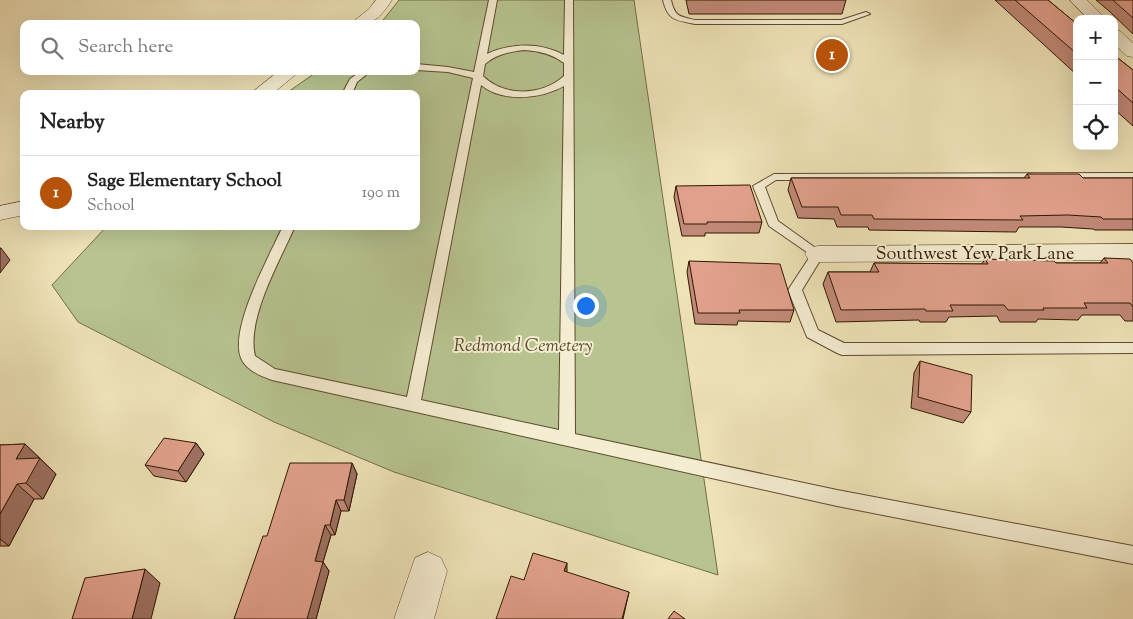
<!DOCTYPE html>
<meta charset="utf-8">
<style>
:root{--surface:#fff;--page:#f6f6f6;--text:#222;--muted:#767676;--line:#e0e0e0;--accent:#b45309}
body{margin:0;font-family:"Sorts Mill Goudy",serif;background:var(--page);color:var(--text)}
.controls{position:absolute;right:15px;top:15px;display:grid;overflow:hidden;border-radius:10px;box-shadow:0 5px 20px #0002}
.controls button{width:45px;height:45px;display:grid;place-items:center;padding:0;border:0;border-bottom:1px solid var(--line);background:var(--surface);color:var(--text);font:25px sans-serif}
.you{position:absolute;left:585px;top:305px;width:18px;height:18px;margin:-12px;border:4px solid #fff;border-radius:50%;background:#1a73e8;box-shadow:0 0 0 8px #1a73e833}
.badge{display:grid;place-items:center;width:32px;height:32px;border-radius:50%;background:var(--accent);color:#fff;font-size:16px;font-weight:700}
.pin{position:absolute;translate:-50% -50%;border:2px solid #fff;box-shadow:0 1px 5px #0006}
.list{margin:0;padding:0;list-style:none}
h2{display:flex;justify-content:space-between;align-items:center;height:65px;margin:0;padding:0 20px;font-size:21px}
h2 small{font-size:16px;font-weight:400;color:var(--muted)}
.list li{display:grid;grid-template-columns:32px 1fr auto;gap:15px;align-items:center;box-sizing:border-box;height:75px;padding:0 20px;border-top:1px solid var(--line)}
.list b{display:block;font-size:19px;white-space:nowrap}
.list p{margin:0;font-size:16px;white-space:nowrap;color:var(--muted)}
.list em{font-size:16px;font-style:normal;color:var(--muted)}
.icon{flex:none;width:28px;height:28px;fill:none;stroke:currentColor;stroke-width:2;stroke-linecap:round;stroke-linejoin:round}
.map{position:relative;flex:none;width:1133px;height:619px;overflow:hidden}
.search{position:absolute;background:var(--surface);box-shadow:0 5px 20px #0002;left:20px;top:20px;width:400px;height:55px;display:flex;align-items:center;gap:12px;box-sizing:border-box;padding:0 18px;border-radius:10px;color:var(--muted);font-size:19px}
.panel{position:absolute;background:var(--surface);box-shadow:0 5px 20px #0002;left:20px;top:90px;width:400px;height:140px;border-radius:10px}
.map>svg:first-child{display:block}
.green{fill:#b7c490;stroke:#746e48}
.lines{fill:none;stroke-linecap:round;stroke-linejoin:round}
.lane-casing{stroke:#604a2e;stroke-width:2}
.street-casing{stroke:#604a2e;stroke-width:1}
.lane{fill:#f5edd1;fill-rule:evenodd}
.street{fill:#f5edd1;fill-rule:evenodd}
.wall{fill:#c28a79;stroke:#301700}
.shaded-wall{fill:#9e7163;stroke:#301700}
.building{fill:#e2a18d;stroke:#301700}
.labels{text-anchor:middle;stroke-width:4;stroke-linejoin:round;paint-order:stroke}
.street-label{font-size:18px;fill:#301700;stroke:#f5edd1}
.park-label{font-size:18px;font-style:italic;fill:#584b2b;stroke:#f5edd1}
</style>
<div class="map">
<svg width="1133" height="619" viewBox="0 0 1133 619">
<rect width="100%" height="100%" fill="#efe3b8"/>
<filter id="stains"><feTurbulence type="fractalNoise" baseFrequency=".004" numOctaves="4"/><feColorMatrix values="0 0 0 0 .2 0 0 0 0 .09 0 0 0 0 .02 0 0 0 .5 -.17"/></filter>
<radialGradient id="worn" r=".72"><stop offset=".6" stop-color="#630" stop-opacity="0"/><stop offset="1" stop-color="#630" stop-opacity=".3"/></radialGradient>
<path class="green" d="M399 0H634L718 575 394 472 274 422 78 322 52 285 107 226H416V94H285L318 71H416V24H380Z"/>
<g class="lines">
<defs>
<path id="lane" d="M489 0H497L487 54C511 43 540 42 564 55L565 0H573L575 434 837 490 1133 546V564L837 506 272 380C260 376 246 370 241 358 229 328 270 255 283 226H295C280 261 246 318 255 356L275 369 407 397 473 78 448 72 416 70V64L448 67 474 72ZM524 50C540 51 552 54 564 63V76C542 96 504 97 483 76L485 64C497 54 509 52 524 50ZM481 85C503 103 541 99 564 86L559 430 421 400Z
M663 0H671C675 17 679 16 695 20H841L866 12 870 14 842 24H695C676 20 668 21 663 0Z
M361 71H371L357 82 352 94H342L350 79Z
M1133 173V179L776 180 765 187 778 221 824 254 802 290 818 330 844 343H1133V353L842 355 837 353 807 337 788 290 811 255 769 226 753 186 774 174Z"/>
<path id="street" d="M376 0H392C378 20 375 24 350 24L369 9Z
M1070 0H1087L1106 19H1088Z
M1114 30 1120 31 1133 43V57L1127 56 1114 44Z
M279 71H300L272 94H250Z
M24 201V215L0 220V206Z
M1133 244V260L818 262 809 260 805 254 809 248 818 246Z
M428 552 441 558 447 571 434 619H394L415 558Z"/>
</defs>
<use href="#lane" class="lane-casing"/>
<use href="#street" class="street-casing"/>
<use href="#lane" class="lane"/>
<use href="#street" class="street"/>
</g>
<path class="wall" d="M686 0H846L842 14H689Z
M995 0H1048L1077 24V75Z
M1096 0H1133V34L1109 11Z
M1114 55 1133 70V126L1114 109Z
M1027 174 1083 178H1133V230H1095L1093 229 1061 227H1019L1016 232 869 230 868 227H837L834 219 798 218 788 190 791 178H1024Z
M676 186 762 222 759 233H705V236H682L674 197Z
M1104 258 1133 263V321H1125L1120 315H1082L1078 320 1038 319 1036 322H1000L997 316 949 317 946 322H920L919 320 836 322 823 284 828 272H870L874 263 982 264 985 259 1056 263H1100Z
M689 261 794 310 790 322 738 321 737 325 695 324 687 272Z
M920 361 971 412 963 423 911 408 914 373Z
M196 443 204 454 186 482 154 476 145 465Z
M25 444 56 474 43 499H34L9 546H0V445Z
M352 463 357 474 349 511H341L335 535H331L323 562 329 571 316 619H234L267 536Z"/>
<path class="shaded-wall" d="M0 248H1L10 260 0 273Z
M196 443 204 454 186 482 178 471Z
M25 444 56 474 43 499 26 483 16 459Z
M352 463 357 474 349 511 344 500Z
M17 484 34 499 9 546 0 539V514Z
M336 500 341 511 335 535 330 525Z
M325 525 331 535 323 562 329 571 316 619H307L315 561Z
M567 563V575L564 571Z
M145 569 160 583 151 619H132Z
M629 592 623 619H622Z"/>
<path class="building" d="M1015 0H1048L1077 24V54Z
M1113 0H1133V18L1114 1Z
M1114 55 1133 70V103L1114 86Z
M1027 174H1079L1083 178H1133V219H1103L1101 217 1068 215 1020 216 1023 220 874 219 872 215H841L838 207H802L791 178H1030Z
M750 185 762 222H707V224H684L676 186Z
M1104 258 1130 259 1133 263V307L1130 303H1084L1087 308H1043L1044 310H1008L1004 305H950L953 311H926L925 309 841 310 828 272H879L874 263 988 264 985 259 1054 261 1056 263H1108Z
M689 261 780 264 794 310H739L740 313H698Z
M920 361 972 375 971 412 918 397Z
M164 438 196 443 178 471 145 465Z
M25 444 16 459 40 458 26 483 17 484 0 514V445Z
M290 463H352L344 500H336L330 525H325L315 561 323 562 307 619H234L263 536H267Z
M533 553 567 563 564 571 629 592 622 619H496L511 576 524 580Z
M145 569 132 619H72L85 578Z
M674 611 685 619H668Z"/>
<g class="labels">
<g class="street-label">
<text x="975" y="259">Southwest Yew Park Lane</text>
</g>
<g class="park-label">
<text x="523" y="351">Redmond Cemetery</text>
</g>
</g>
<rect width="100%" height="100%" filter="url(#stains)"/>
<rect width="100%" height="100%" fill="url(#worn)"/>
</svg>
<div class="controls">
<button>+</button>
<button>−</button>
<button><svg class="icon" aria-label="locate" viewBox="0 0 24 24"><circle cx="12" cy="12" r="6"/><path d="M12 2v4M12 18v4M2 12h4M18 12h4"/></svg></button>
</div>
<div class="you"></div>
<div class="pin badge" style="left:832px;top:55px">1</div>
<div class="search"><svg class="icon" aria-label="search" viewBox="0 0 24 24"><circle cx="10" cy="10" r="6"/><path d="M15 15l6 6"/></svg>Search here</div>
<section class="panel">
<h2>Nearby<small></small></h2>
<ul class="list">
<li><span class="badge">1</span><div><b>Sage Elementary School</b><p>School</p></div><em>190 m</em></li>
</ul>
</section>
</div>
